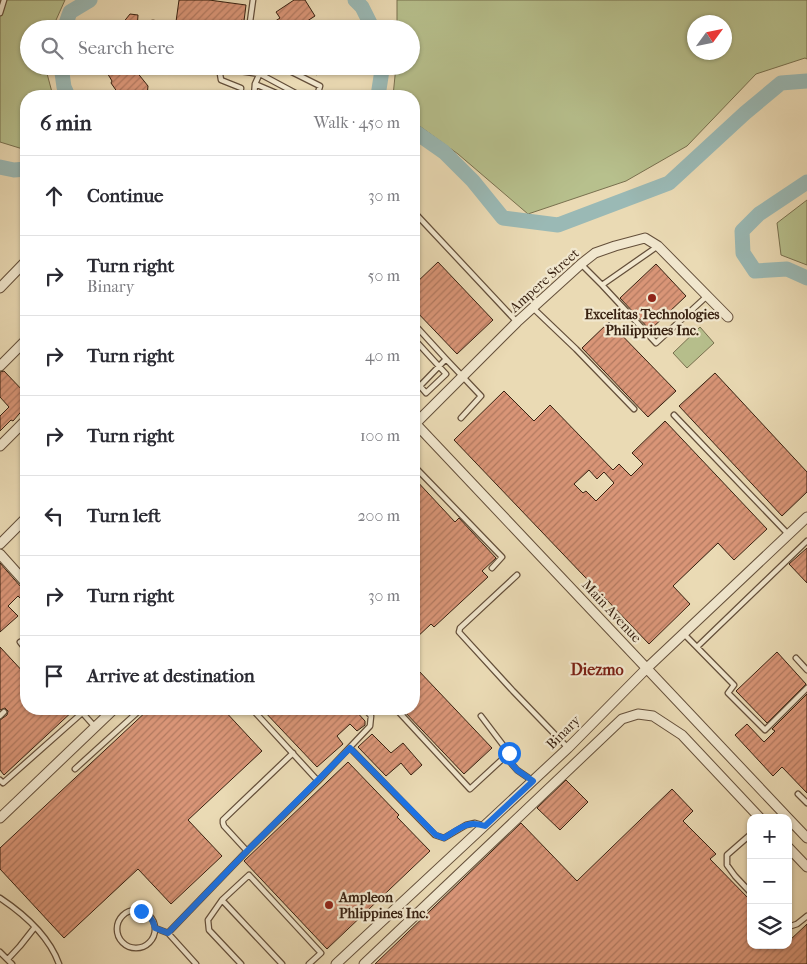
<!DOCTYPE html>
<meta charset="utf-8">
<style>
:root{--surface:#fff;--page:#f2f2f3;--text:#2b2b33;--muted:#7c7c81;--line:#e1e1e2}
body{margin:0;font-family:"IM FELL French Canon",serif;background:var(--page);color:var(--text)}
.controls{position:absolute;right:15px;bottom:15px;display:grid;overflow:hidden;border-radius:10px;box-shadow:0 1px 4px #0004}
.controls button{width:45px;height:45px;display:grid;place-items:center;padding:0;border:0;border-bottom:1px solid var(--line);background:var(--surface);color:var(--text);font:25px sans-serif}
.compass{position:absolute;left:687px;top:15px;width:45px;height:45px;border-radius:50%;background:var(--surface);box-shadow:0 1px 4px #0004;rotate:57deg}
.stop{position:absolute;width:15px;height:15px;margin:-11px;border:4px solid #1a73e8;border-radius:50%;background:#fff}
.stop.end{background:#1a73e8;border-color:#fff;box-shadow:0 1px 5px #0008}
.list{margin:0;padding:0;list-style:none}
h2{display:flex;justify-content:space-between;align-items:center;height:65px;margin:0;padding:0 20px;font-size:21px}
h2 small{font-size:16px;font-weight:400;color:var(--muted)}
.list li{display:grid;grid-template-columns:32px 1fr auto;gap:15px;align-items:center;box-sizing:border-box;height:80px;padding:0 20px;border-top:1px solid var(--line)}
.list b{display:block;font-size:19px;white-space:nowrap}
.list p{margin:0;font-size:16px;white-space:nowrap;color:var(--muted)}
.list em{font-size:16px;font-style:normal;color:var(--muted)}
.icon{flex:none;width:28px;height:28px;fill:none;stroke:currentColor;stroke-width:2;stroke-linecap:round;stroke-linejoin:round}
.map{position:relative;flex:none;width:807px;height:964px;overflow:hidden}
.search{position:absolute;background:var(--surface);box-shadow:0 1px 4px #0004;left:20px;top:20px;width:400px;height:55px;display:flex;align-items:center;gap:12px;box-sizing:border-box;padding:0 18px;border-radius:28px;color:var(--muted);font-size:19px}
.panel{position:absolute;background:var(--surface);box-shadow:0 1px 4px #0004;left:20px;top:90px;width:400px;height:625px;border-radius:20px}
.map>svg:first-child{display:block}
.green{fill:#b7c08d;stroke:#78704f;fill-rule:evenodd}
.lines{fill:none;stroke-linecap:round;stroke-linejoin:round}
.river{stroke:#9ab9b5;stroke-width:15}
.building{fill:url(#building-hatch);stroke:#382111;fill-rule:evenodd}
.lane-casing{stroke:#644f3a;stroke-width:7}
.street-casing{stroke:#644f3a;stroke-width:11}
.lane{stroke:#f1e7ce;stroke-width:4.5}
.street{stroke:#f1e7ce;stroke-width:9}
.route{stroke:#1a73e8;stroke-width:6}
.poi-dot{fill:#8f2418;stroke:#f1e7ce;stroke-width:2}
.labels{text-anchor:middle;stroke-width:4.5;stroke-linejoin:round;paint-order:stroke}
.street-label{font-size:14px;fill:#382111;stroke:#f1e7ce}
.poi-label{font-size:14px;font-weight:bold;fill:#382111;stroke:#f1e7ce}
.quarter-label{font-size:16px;font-weight:bold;fill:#7a1f14;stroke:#f1e7ce}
</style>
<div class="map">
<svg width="807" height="964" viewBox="0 0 807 964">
<defs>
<pattern id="building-hatch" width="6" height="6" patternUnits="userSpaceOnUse" patternTransform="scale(1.25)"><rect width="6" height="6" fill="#d99577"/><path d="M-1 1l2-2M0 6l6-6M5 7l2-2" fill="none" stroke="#b17960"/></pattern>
</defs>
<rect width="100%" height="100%" fill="#eadab4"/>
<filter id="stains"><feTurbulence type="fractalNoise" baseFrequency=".004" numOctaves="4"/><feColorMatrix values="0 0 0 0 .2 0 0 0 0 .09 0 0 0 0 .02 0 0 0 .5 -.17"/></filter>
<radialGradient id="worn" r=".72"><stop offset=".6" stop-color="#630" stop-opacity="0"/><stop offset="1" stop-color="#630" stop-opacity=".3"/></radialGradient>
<path class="green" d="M0 0H65L52 29H29V66H45L53 96H26V150L0 142Z
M397 0H807V59L805 58 756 74 687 146 626 181 528 214 458 154 414 122V96H393L396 66H411V29H397ZM724 22V52H694V22Z
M807 200V265L781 255 777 223Z
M700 327 714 343 687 368 673 353Z"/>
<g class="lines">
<path class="river" d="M355 0 362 7 373 29
M64 29 70 12 90 0
M61 66 64 87 68 96
M378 96 382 70V66
M414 131 444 152 473 181 503 218 558 225 669 183 745 113 781 83 807 81
M0 167 14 170 26 169
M807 182 759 214 742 231 743 253 755 271 787 269 807 278"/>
</g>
<path class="building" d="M179 0H209L246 5 244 21 241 20 240 29H175Z
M294 0H305L315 16 295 29H263L280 18 276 12Z
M130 14 138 15 137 29H118Z
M111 66H132L148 86 147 96H120L111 83 112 81 106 71Z
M310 66H330L316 75Z
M438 262 493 320 457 354 414 309V285Z
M656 264 686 296 650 330 620 298Z
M609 322 676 391 648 417 582 348Z
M4 371 26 394V406L13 421 11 420 0 431V416L9 407 0 397V372Z
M715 373 807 472V492L782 516 679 406Z
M504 391 534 421 550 405 613 470 619 464 631 476 643 464 632 453 665 421 767 529 734 560 718 543 673 586 690 604 649 644 454 440ZM589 470 597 479 604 472 614 483 596 501 586 491 583 493 574 484Z
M414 478 455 522 459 518 496 558 482 571 488 577 434 627 431 624 414 640Z
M807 548V583L789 564Z
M0 563 21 587 26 589V597L23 601 18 596 8 606 18 616 0 632Z
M0 647 26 675V709H75L4 775 0 770V720L7 715 8 711 5 708 0 710Z
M777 652 806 684 767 723 736 691Z
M418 670 492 748 464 774 402 709H414V675Z
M807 694V793L782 767 773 776 735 735 747 724 764 742 775 731 772 729Z
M149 709H223L262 751 188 820 222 856 171 904 138 869 64 938 0 869V848Z
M262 709H354L365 721V725L357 731 350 724 337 736 343 744 317 767Z
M372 734 391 753 403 743 422 765 411 775 401 763 386 776 358 747Z
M348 762 399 815 397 817 430 851 327 949 244 861Z
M566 780 588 802 560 830 537 808Z
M672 789 693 811 683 821 716 854 710 859 751 901V945H788V942L807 924V964H375L521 823 577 881Z"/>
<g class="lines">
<defs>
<path id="lane" d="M0 13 4 0
M153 29V23
M249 29 253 0
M205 66 260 74 301 96
M280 66 320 86 317 96
M219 68 221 80 241 88 240 96
M255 84 283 96
M254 96 255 84 263 66
M414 212 517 322
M581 264 602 285 656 343 707 296
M602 285 658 246
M533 308 576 349 634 409
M414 324 446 359 481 396 461 418
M414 339 446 374 426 393 414 379
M420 386 446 359
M674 415 788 534
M414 466 502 557 492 568
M517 575 460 628 459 632 513 691 568 748
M683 633 734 685 728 693 765 730 807 688
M20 642 26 650
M697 647 807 541
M796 658 807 670
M79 709 95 727
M252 709 318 781
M396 709 470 789 509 753 481 716
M0 716 4 712
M350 748 435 835 444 838 466 825 475 823 485 826
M505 756 517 770 533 781
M75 769 141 709
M0 780 3 783 82 713
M798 794 807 803
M751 834 727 855V865L735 876 751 893
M247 851 224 826 223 823V820L293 753
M0 898C24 914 49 936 59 964
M222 900 208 920 209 930 241 964
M117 929a19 19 0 1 1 38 0a19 19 0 1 1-38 0Z
M788 927 797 924 807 916
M155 928 168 933 196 964
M168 933 247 851 318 781 370 726 371 716 365 709
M0 952 12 964
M8 959 20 946 35 927
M282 964 222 900 249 875 321 953 309 964"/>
<path id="street" d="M0 288 26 261
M0 366 26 340
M415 423 788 818
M414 425 517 322 581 264 595 253 615 246 645 238 658 246 728 317
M0 446 26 420
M0 544 26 518
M0 554 26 583
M0 818 114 709
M788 818 807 838
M788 847 807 867
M336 964 568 748 647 668 807 517
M364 964 622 719 638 714 653 716 682 735 760 818"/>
</defs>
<use href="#lane" class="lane-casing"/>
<use href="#street" class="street-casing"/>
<use href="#lane" class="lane"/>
<use href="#street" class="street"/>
</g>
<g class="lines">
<path class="route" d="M141 911C149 914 153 919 155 928L168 933 247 851 350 748 436 835 444 838C459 829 466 820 485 826L533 781 517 770 505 756 509 753"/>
</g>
<g class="poi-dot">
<circle cx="652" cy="298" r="5"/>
<circle cx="329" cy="905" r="5"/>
</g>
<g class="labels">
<g class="street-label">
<text transform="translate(544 280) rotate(-42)" y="5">Ampere Street</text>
<text transform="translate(612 611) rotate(47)" y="5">Main Avenue</text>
<text transform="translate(563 732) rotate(-45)" y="5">Binary</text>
</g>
<g class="poi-label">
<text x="652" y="319">Excelitas Technologies<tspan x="652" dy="16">Philippines Inc.</tspan></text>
<text x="339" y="902" text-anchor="start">Ampleon<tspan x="339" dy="16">Phlippines Inc.</tspan></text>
</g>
<g class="quarter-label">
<text x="597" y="675">Diezmo</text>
</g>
</g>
<rect width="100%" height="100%" filter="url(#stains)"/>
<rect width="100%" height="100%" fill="url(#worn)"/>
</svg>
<div class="controls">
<button>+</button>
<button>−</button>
<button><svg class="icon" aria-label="layers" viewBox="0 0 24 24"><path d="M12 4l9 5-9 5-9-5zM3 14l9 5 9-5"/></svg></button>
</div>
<svg class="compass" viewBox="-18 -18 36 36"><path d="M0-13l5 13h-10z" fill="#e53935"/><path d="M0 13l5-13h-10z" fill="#7c7c81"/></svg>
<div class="stop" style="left:509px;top:753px"></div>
<div class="stop end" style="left:141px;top:911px"></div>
<div class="search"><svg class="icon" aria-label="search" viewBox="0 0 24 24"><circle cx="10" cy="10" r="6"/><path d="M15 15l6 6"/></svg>Search here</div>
<section class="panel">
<h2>6 min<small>Walk · 450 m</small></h2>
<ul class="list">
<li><svg class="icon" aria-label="ahead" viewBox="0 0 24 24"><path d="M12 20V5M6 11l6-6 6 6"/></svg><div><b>Continue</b></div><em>30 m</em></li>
<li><svg class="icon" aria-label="right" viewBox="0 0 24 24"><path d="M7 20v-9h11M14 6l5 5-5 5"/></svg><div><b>Turn right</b><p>Binary</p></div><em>50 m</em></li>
<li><svg class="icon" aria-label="right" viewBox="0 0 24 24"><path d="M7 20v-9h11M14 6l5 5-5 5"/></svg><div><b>Turn right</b></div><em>40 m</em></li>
<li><svg class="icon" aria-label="right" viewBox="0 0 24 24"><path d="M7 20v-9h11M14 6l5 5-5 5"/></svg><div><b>Turn right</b></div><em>100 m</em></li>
<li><svg class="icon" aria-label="left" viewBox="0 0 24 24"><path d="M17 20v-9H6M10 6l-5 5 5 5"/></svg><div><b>Turn left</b></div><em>200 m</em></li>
<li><svg class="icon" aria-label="right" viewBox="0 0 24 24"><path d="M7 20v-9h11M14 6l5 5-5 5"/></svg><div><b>Turn right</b></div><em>30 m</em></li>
<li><svg class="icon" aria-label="arrive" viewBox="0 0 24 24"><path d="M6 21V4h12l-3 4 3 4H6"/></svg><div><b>Arrive at destination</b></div></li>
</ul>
</section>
</div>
